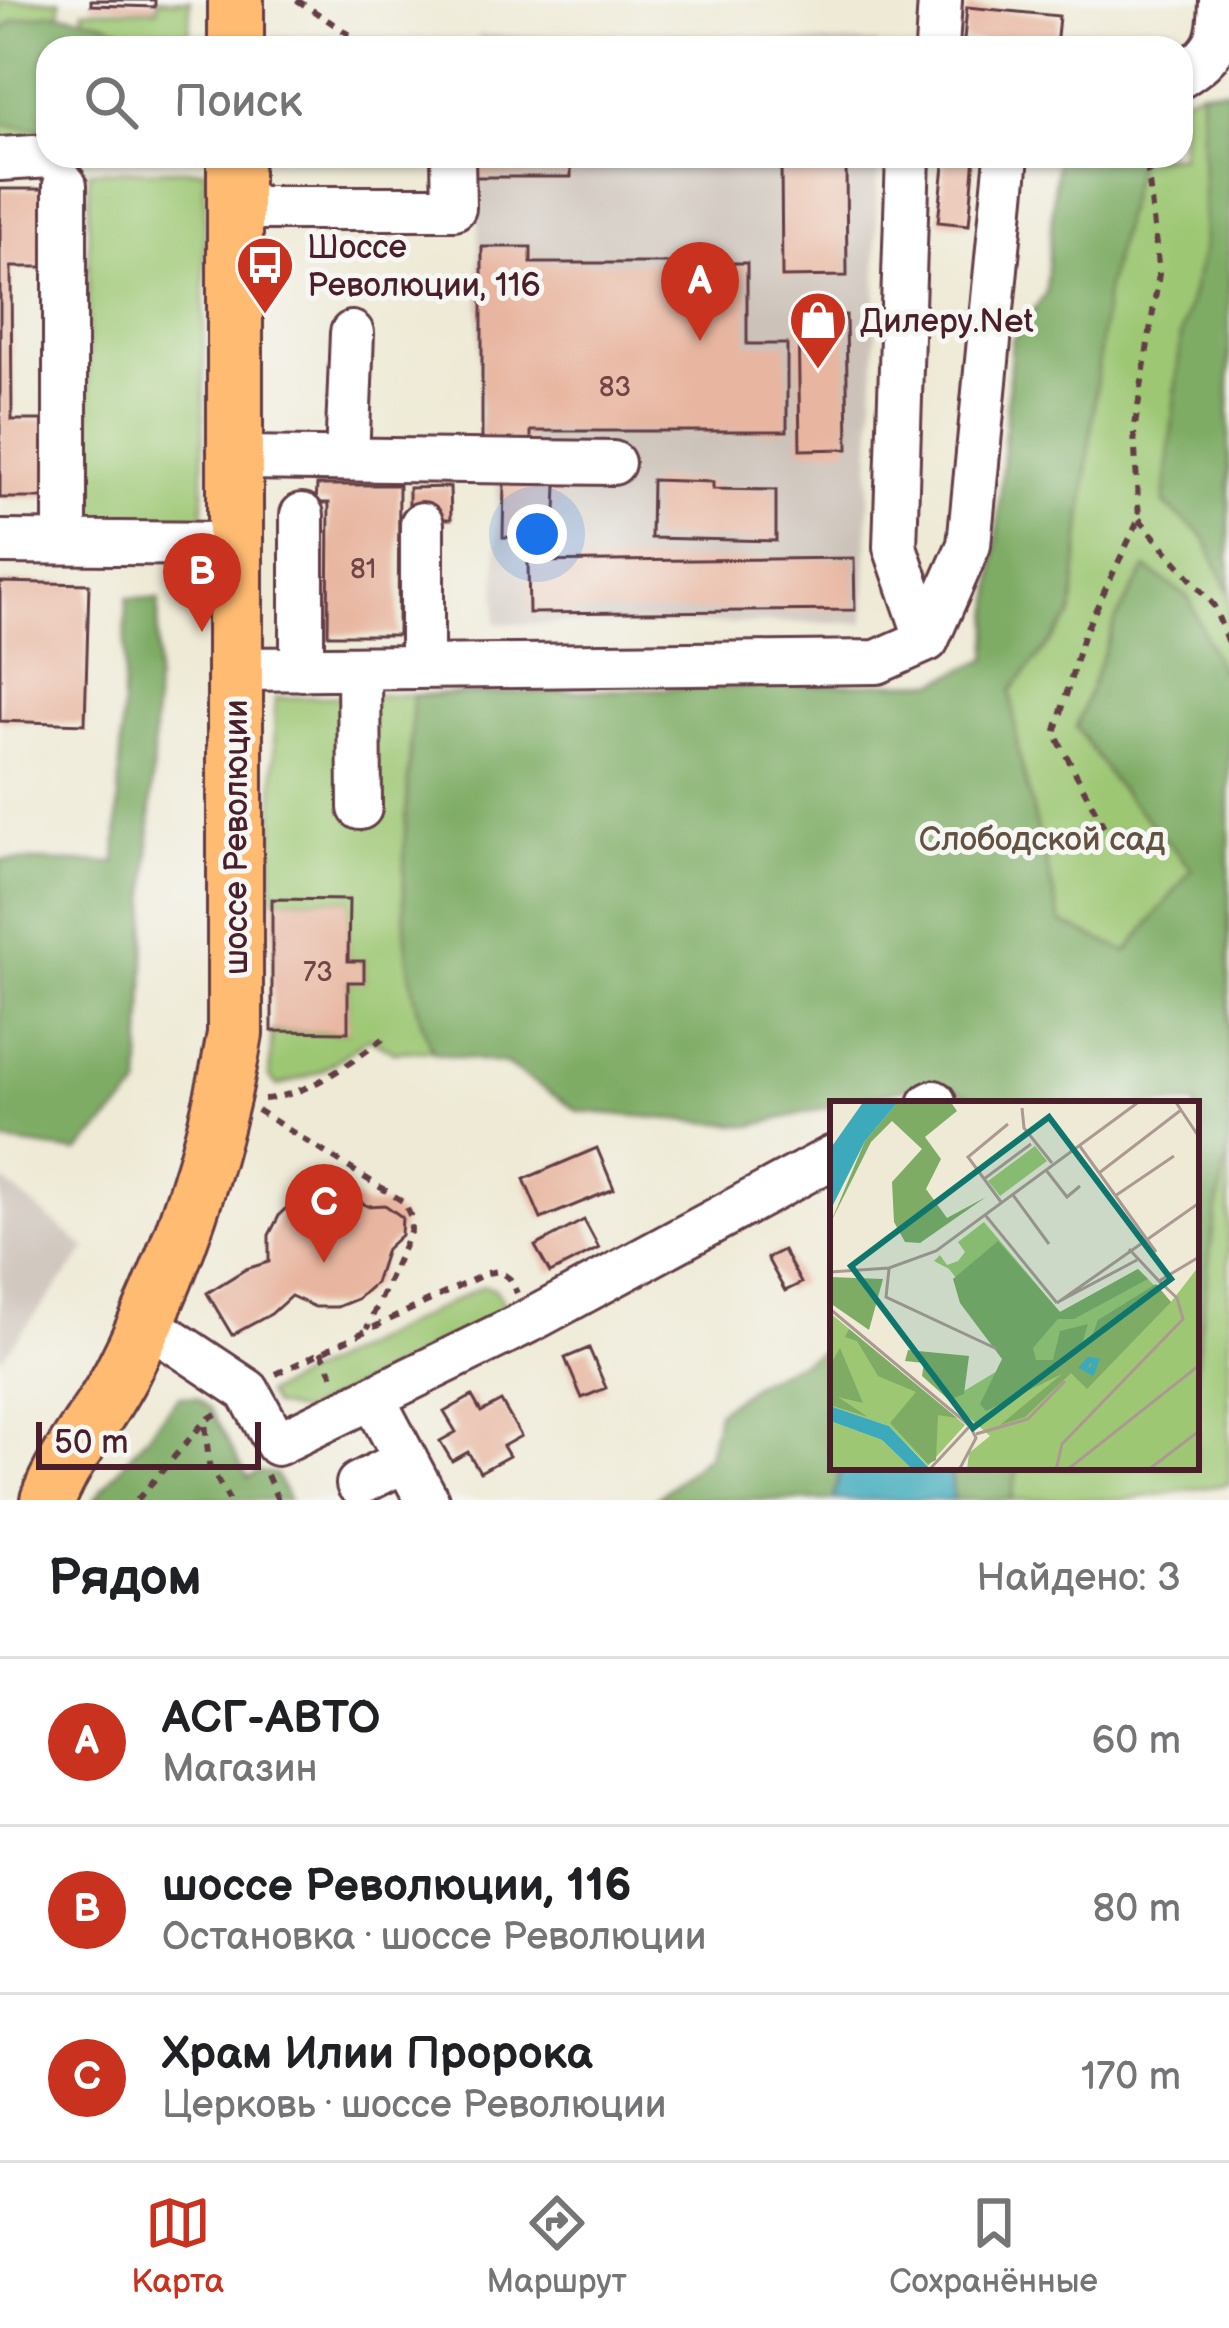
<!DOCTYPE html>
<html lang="ru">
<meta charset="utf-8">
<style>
:root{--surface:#fff;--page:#f6f6f6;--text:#202124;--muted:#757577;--line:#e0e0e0;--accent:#c8321e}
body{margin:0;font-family:"Balsamiq Sans",sans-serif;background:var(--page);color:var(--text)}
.scale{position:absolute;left:36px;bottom:30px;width:225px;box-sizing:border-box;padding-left:12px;border:6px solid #4a1f2b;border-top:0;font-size:33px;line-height:42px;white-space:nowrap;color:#4a1f2b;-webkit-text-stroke:9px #f6f6f2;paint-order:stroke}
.you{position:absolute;left:537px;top:534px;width:42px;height:42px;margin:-30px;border:9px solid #fff;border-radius:50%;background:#1a73e8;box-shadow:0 0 0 18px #1a73e833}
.badge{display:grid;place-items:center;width:78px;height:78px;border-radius:50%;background:var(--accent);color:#fff;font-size:39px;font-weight:700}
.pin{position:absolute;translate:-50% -99px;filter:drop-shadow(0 3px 6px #0008)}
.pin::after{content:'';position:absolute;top:63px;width:42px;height:36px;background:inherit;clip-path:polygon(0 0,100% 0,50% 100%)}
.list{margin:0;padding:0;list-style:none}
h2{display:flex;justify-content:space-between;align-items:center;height:156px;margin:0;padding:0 48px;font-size:51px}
h2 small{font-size:39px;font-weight:400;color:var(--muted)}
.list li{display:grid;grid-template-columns:78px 1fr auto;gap:36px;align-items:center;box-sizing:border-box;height:168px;padding:0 48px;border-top:3px solid var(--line)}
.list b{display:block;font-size:45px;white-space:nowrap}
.list p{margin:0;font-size:39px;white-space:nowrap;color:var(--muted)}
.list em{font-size:39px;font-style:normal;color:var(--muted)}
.icon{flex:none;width:66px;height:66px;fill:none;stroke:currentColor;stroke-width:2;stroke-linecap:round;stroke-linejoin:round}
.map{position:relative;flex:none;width:1229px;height:1500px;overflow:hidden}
.search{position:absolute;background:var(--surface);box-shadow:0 3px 9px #0004;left:36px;right:36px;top:36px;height:132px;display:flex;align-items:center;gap:30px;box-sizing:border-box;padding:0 42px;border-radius:36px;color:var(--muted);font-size:45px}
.sheet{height:660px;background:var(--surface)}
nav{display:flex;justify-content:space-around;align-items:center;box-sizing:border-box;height:168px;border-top:3px solid var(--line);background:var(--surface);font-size:33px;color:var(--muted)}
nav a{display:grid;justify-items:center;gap:6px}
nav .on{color:var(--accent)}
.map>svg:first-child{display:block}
.industrial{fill:#ccc2b9}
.green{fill:#9dc773;stroke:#74734f;stroke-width:3}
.forest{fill:#7eac65;stroke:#646648;stroke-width:3}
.water{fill:#3caabb;stroke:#436473;stroke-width:3}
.building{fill:#e8b6a0}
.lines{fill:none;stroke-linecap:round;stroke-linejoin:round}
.minor-casing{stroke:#633d45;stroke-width:48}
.major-casing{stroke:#633d45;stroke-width:60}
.path{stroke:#633d45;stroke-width:6;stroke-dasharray:9 9;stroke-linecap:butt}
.minor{stroke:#fff;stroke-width:42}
.major{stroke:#ffbb71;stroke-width:54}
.labels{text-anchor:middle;stroke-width:10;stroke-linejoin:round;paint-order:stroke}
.number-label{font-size:27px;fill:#724548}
.poi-label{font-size:33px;fill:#4a1f2b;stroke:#f6f6f2;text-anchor:start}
.street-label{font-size:33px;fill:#4a1f2b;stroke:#f6f6f2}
.park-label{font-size:33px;fill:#635141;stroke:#f6f6f2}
.inset-river{fill:none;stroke:#3caabb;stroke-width:6}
.inset-road{fill:none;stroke:#ac9992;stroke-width:3}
.view{fill:#0f766e;fill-opacity:0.15;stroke:#0f766e;stroke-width:6}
.inset-edge{fill:none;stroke:#4a1f2b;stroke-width:6}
</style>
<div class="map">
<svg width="1229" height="1500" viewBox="0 0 1229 1500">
<rect width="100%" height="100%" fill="#f6f6f2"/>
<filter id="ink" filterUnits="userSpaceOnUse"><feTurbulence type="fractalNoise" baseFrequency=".00833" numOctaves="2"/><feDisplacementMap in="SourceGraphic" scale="24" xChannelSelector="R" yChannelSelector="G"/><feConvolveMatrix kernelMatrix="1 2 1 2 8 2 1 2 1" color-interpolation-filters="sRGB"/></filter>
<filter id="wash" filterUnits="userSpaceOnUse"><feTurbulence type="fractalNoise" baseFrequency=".004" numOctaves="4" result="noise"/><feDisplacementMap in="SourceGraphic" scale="48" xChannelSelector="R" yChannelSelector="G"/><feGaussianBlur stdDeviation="2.7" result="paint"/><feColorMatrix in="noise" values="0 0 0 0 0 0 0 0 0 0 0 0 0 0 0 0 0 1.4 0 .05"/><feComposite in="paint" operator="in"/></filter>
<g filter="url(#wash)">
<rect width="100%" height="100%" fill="#eeead6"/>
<path class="industrial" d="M478 35 878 43V48H478Z
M478 156H877L876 330 864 623 496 624 498 448 480 447Z
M0 1178 87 1249 0 1360Z"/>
<path class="green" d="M0 0H60V48H48V146L0 148Z
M158 0H190L189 48H82L83 10 157 9Z
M1201 90H1229V1484L1123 1500H1011L1018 1467H1196V1104L1061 1023 394 1052 369 1038 320 1072 278 1086 269 1077 272 1031 347 1032 348 982 364 981V962L348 961V900L272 899 275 698 936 682 988 658 1012 340 1046 293 1057 156H1181V98Z
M205 170 203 523 88 527 89 171Z
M483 1286 495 1289 504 1304 500 1316 303 1412 273 1406 266 1394Z"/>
<path class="forest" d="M51 13C84 16 107 21 137 37L141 48H48V131L1 124 0 32 14 20Z
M1201 90H1229V593L1204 536 1164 504 1181 336 1204 245Z
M1057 156H1139L1106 292 1072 615 1011 691 1018 751 1061 922 1127 952 1192 869 1116 785 1076 727 1116 619 1146 568 1189 598 1220 671 1229 659V1148L1212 1236 1196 1371V1104H990L934 1081 751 1126 578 1111 506 1064 433 1053C386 945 409 812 413 696L936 682 988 658 1012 340 1046 293Z
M127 598 159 600 140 1088 78 1152 0 1141V860L116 863Z
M833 1347V1467H841L834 1500H655L708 1455 718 1411 757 1382Z
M179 1396 197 1398 210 1409 248 1478 258 1472 275 1474 289 1500H94Z
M951 1467H1018L1011 1500H953Z"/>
<path class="water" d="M841 1467H950L953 1500H834Z"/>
<g id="blocks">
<path class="building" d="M91 0H155V7L91 5Z
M967 7 1059 16 1056 48 964 40Z
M473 156H571V177H473Z
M945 156H975L969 225 938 222Z
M846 162 847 276 782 277 781 164Z
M0 189H50V267H11L12 420H52L53 498H0Z
M482 247H531V263H747V344H787V431H531V441H482Z
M798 315H846L848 449 800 450Z
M652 480 713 482V489L776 490V541L651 538Z
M504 483 557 484 555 539 503 537Z
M317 485H399L398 635H328L329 503H316Z
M450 487 451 519H409V488Z
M854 558 855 610 529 613 528 562Z
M0 582 89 584 85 724 0 721Z
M272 899 349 900 348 961H364V982H348V1032L272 1031Z
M597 1148 614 1189 541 1219 524 1179Z
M329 1190 350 1195 367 1206 385 1205 402 1217 401 1235 386 1249 375 1283 357 1299 337 1307H315L291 1296 271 1314 232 1335 207 1293 246 1269 269 1262V1235L280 1214 298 1197Z
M584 1220 599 1248 550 1273 535 1246Z
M783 1250 801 1283 785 1291 767 1258Z
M589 1348 606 1388 582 1398 565 1358Z
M472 1396 481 1412 501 1401 521 1436 503 1446 509 1456 480 1472 468 1452 452 1461 440 1441 456 1432 444 1412Z"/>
</g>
</g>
<g filter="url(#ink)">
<use href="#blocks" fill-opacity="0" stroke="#633d45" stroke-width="3"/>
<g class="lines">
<defs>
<path id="minor" d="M937 48 940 0
M1181 76C1217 53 1220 41 1221 0
M908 156 895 547 927 640
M0 159 51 156
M65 185V542
M234 208H454L453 156
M234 458 613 463
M347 459 352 333
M302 515V669
M422 524V667
M0 542 235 544
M359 668 360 808
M235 669 877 662 927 640 969 545 1007 156
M930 1104 934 1102
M146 1323 248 1391 277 1444 531 1320 833 1157
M373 1398 427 1500
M358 1484 406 1460"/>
<path id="major" d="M236 48V0
M48 1500C65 1455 100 1416 122 1373 176 1266 215 1151 235 1034V156"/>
</defs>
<use href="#minor" class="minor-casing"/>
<use href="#major" class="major-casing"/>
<path class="path" d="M297 0 370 48
M1139 519 1214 606 1229 646
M1104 827 1055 734 1083 636 1139 519 1134 432 1159 274 1147 163 1149 156
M264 1099C311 1095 352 1061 390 1034
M257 1110 404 1202 410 1215 411 1230 367 1328
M321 1351 335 1380
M276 1374 487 1273 499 1271 510 1279 517 1293
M216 1414 205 1421 209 1465 229 1500
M267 1475 278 1500
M137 1500 205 1421"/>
<use href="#minor" class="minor"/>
<use href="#major" class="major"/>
</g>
</g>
<defs>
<symbol id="bus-pin" viewBox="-11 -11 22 30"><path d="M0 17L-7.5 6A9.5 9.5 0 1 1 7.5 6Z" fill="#c8321e" stroke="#f6f6f2"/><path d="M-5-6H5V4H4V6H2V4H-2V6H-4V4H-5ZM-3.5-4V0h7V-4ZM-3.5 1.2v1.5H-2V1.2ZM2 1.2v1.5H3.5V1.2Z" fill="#fff"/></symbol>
<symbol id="shop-pin" viewBox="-11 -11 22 30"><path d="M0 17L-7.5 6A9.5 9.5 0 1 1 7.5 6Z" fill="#c8321e" stroke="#f6f6f2"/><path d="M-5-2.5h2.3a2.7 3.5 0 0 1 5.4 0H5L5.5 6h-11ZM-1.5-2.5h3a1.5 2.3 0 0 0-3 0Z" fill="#fff"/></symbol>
</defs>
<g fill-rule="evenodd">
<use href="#bus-pin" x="232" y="232" width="66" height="90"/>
<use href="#shop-pin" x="785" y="287" width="66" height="90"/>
</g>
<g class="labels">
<g class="number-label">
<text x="615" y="396">83</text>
<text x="363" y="578">81</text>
<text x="318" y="981">73</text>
</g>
<g class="poi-label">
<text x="307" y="258">Шоссе<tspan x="307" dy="38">Революции, 116</tspan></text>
<text x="860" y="332">Дилеру.Net</text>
</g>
<g class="street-label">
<text transform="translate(235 837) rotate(-90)" y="12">шоссе Революции</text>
</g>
<g class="park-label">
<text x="1042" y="850">Слободской сад</text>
</g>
</g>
<g transform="translate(830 1101)">
<rect width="369" height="369" fill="#eeead6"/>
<path d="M205 45 217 60 170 95 158 80ZM154 121 230 211 308 168 341 201 369 165V369H137L139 352 160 335 119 299 189 257 119 168 104 160 110 154 117 164 128 160 135 151 128 141ZM0 212 135 324 98 365 59 325 0 305ZM0 320 52 339 83 369H0Z" fill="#9dc773"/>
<path d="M69 0H120L127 10 95 36 111 58 96 88 117 117 156 96 90 142 75 141 64 121 62 81 92 48 62 20 41 41 0 123 35 40ZM168 140 230 211 308 168 318 178 244 218H228L203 247 206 259H223L230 230 258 223 252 243H259L268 219 326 183 341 201 257 288 241 272 195 316 170 324 232 273 156 310 150 303 172 258 130 202 123 178ZM0 176 53 178 39 229 0 202ZM19 228 127 317 108 314 106 359 98 363 60 322 86 291 48 275 27 240 15 236ZM10 247 33 302 8 296 38 316 0 304V264ZM78 249 139 255 134 293 119 299 92 275 94 262 75 260Z" fill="#7eac65"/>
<path d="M34 0H69L35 40 0 110V48ZM0 305 59 325 101 369H83L52 339 0 320Z" fill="#3caabb"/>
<path class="inset-river" d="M259 259 266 260 262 271 253 266Z"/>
<path class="inset-road" d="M345 0 369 36M192 7 194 27 222 62M249 44 326 151M216 69 237 96 250 85M269 72 351 9M154 78 201 43M183 94 219 143M285 95 344 55M171 101 138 56 178 23M156 115 227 202M299 148 329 180 369 156M59 168 56 196 167 248M0 171 59 167 106 150 310 0M228 201 307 159M227 202 369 102M0 208 140 325 146 337 129 369M146 333 198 318 235 280M99 369 140 325M226 369 232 343 353 218 347 197 329 180M237 369 367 266M318 369 369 330"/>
<path class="view" d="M219 16 341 178 143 327 21 165Z"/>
<rect width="369" height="369" class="inset-edge"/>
</g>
</svg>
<div class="scale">50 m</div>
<div class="you"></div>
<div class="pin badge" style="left:700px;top:341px">A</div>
<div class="pin badge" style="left:202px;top:632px">B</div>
<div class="pin badge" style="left:324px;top:1263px">C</div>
<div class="search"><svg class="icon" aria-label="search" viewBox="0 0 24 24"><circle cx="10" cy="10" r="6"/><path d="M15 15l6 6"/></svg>Поиск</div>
</div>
<section class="sheet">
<h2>Рядом<small>Найдено: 3</small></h2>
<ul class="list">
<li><span class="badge">A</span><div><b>АСГ-АВТО</b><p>Магазин</p></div><em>60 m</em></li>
<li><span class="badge">B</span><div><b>шоссе Революции, 116</b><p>Остановка · шоссе Революции</p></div><em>80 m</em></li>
<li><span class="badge">C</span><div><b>Храм Илии Пророка</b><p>Церковь · шоссе Революции</p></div><em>170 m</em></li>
</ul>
</section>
<nav>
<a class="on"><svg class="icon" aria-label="map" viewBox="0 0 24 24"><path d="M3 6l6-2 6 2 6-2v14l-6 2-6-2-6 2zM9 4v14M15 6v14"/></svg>Карта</a>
<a><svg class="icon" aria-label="directions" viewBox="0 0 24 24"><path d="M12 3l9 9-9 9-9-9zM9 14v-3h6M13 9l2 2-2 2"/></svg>Маршрут</a>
<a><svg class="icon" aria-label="saved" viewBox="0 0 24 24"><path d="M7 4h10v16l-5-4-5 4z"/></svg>Сохранённые</a>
</nav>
